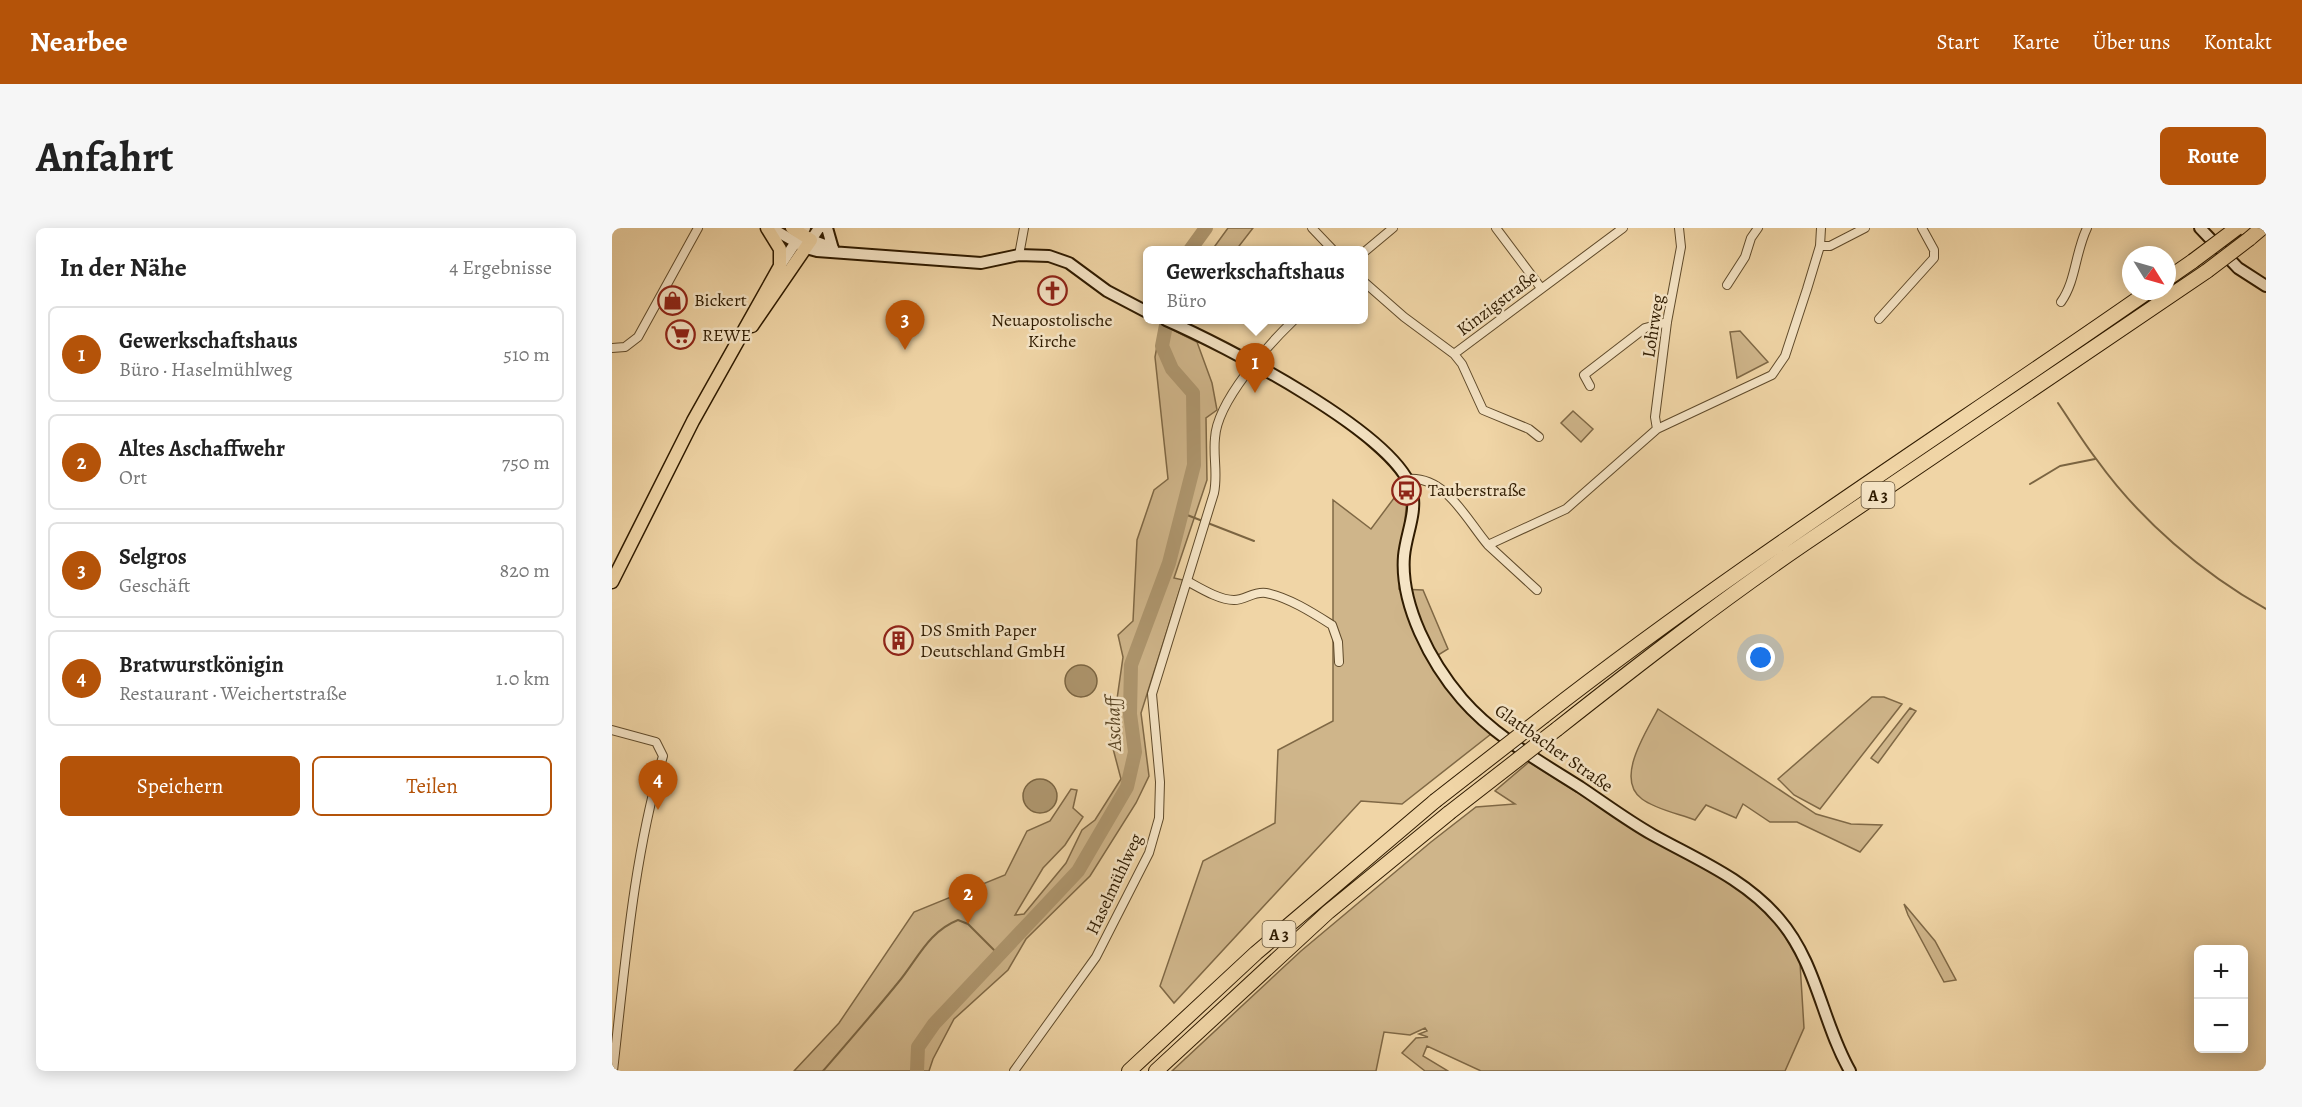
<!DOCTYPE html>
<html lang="de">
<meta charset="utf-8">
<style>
:root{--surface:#fff;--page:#f6f6f6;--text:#222;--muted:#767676;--line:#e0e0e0;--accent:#b45309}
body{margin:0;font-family:Alegreya,serif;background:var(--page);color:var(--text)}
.controls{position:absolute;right:18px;bottom:18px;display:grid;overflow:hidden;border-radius:9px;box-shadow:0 3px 15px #0003}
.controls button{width:54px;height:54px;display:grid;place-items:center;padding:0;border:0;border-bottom:2px solid var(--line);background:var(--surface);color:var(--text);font:30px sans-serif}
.compass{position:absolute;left:1510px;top:18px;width:54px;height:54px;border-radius:50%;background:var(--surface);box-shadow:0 3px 15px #0003;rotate:127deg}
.you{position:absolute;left:1149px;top:430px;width:21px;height:21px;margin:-15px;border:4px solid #fff;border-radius:50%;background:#1a73e8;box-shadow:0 0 0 9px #1a73e833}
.badge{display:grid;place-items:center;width:39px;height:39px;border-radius:50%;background:var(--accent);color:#fff;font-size:20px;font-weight:700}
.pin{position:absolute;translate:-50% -50px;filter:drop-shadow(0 2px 3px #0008)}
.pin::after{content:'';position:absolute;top:32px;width:21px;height:18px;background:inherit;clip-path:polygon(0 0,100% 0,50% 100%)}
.popup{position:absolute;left:531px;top:18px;width:225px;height:78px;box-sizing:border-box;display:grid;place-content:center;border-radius:9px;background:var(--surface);filter:drop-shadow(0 2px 4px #0005);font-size:20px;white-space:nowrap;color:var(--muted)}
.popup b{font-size:22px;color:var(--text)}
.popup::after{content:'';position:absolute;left:50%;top:100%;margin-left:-12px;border:12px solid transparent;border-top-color:var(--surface)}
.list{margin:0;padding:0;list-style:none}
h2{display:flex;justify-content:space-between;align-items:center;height:78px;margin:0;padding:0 24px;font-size:26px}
h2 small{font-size:20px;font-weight:400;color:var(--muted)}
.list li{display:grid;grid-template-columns:39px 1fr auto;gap:18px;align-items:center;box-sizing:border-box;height:96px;margin:0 12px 12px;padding:0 12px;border:2px solid var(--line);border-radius:9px}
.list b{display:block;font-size:22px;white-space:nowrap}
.list p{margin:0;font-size:20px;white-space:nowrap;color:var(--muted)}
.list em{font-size:20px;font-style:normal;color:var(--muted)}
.actions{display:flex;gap:12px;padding:18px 24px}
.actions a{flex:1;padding:14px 0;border:2px solid var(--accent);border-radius:9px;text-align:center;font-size:21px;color:var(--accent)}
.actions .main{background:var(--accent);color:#fff}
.map{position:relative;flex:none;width:1654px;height:843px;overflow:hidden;border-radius:9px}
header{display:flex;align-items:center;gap:36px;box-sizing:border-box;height:84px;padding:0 30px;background:var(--accent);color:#fff}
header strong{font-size:28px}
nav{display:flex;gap:33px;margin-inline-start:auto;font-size:21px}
.intro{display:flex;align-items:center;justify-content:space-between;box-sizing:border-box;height:144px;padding:0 36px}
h1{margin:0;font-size:42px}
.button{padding:15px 27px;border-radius:9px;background:var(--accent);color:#fff;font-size:21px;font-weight:700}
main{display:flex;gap:36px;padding:0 36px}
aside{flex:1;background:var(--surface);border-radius:9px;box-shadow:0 3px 15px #0003}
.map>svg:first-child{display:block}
.green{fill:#cfb58a;stroke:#7f6845;stroke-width:1.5}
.water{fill:#ae966e;stroke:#7b6542;stroke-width:1.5}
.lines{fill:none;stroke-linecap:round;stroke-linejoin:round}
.stream{stroke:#7b6542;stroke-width:2}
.river{stroke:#ae966e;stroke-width:14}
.street-casing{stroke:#5f4a2a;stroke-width:10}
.secondary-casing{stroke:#2f1b00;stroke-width:14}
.primary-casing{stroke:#2f1b00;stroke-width:15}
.highway-casing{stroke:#2f1b00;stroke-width:16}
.street{stroke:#f5e4c5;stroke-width:8}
.secondary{stroke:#f5e4c5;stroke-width:10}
.primary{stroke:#f0d5a6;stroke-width:12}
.highway{stroke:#f0d5a6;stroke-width:14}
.highway-bridge-casing{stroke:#2f1b00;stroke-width:16;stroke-linecap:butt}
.highway-bridge{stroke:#f0d5a6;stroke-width:14}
.labels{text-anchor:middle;stroke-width:5;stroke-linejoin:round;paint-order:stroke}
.shield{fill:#f5e4c5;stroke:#6a573b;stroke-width:1.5}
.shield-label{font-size:16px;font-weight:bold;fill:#2f1b00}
.poi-label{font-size:18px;fill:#2f1b00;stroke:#f5e4c5;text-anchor:start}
.street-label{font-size:18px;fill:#2f1b00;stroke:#f5e4c5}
.water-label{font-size:20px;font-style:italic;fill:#5b4626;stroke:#f5e4c5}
</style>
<header>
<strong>Nearbee</strong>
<nav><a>Start</a><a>Karte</a><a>Über uns</a><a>Kontakt</a></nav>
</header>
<div class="intro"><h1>Anfahrt</h1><a class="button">Route</a></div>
<main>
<aside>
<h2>In der Nähe<small>4 Ergebnisse</small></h2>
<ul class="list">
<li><span class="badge">1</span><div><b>Gewerkschaftshaus</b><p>Büro · Haselmühlweg</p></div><em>510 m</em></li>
<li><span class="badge">2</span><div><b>Altes Aschaffwehr</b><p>Ort</p></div><em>750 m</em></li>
<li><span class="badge">3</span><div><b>Selgros</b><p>Geschäft</p></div><em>820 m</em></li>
<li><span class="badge">4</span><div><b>Bratwurstkönigin</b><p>Restaurant · Weichertstraße</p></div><em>1.0 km</em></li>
</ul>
<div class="actions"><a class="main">Speichern</a><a>Teilen</a></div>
</aside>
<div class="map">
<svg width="1654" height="843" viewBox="0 0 1654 843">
<rect width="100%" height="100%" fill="#f0d5a6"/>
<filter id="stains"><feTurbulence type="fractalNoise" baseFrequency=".00333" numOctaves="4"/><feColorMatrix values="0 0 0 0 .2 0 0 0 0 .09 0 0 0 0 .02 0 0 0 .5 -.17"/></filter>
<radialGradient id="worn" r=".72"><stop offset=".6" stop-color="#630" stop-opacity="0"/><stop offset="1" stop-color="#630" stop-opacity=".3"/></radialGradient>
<path class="green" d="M616 0H641L624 22H600Z
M549 96 585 114 600 155 605 182 594 190 595 252 562 350 571 352 529 485 537 548 524 575 478 648 414 711 396 742 342 791 321 831 317 843H182L227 795 302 684 393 647 415 603 438 593 459 561 465 562 461 580 471 589 453 617 431 640 403 687 412 686 454 635 470 602 483 592 509 551 499 513 511 429 506 407 521 393 525 312 542 262 556 251 543 129Z
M1128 103 1156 134 1125 150 1118 104Z
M961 183 981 201 969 214 949 195Z
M791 258 795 269 787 361 811 362 836 421 818 432 845 472 879 506 790 576 749 573 562 775 548 758 591 633 663 595 666 522 721 493V272L759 301Z
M1260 469H1272L1290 476 1208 581 1182 567 1166 551Z
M1298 480 1304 483 1266 535 1259 530Z
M1046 481 1204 586 1239 596 1270 597 1248 624 1185 594H1158L1131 576 1124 590 1094 577 1083 592C1067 586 1043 581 1030 571 1002 551 1035 503 1046 481Z
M917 534 1014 595 1144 670 1168 700 1188 735 1192 800 1173 843H869L815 818 811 828 836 843H813L790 825 804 810 816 809 807 806 815 803 813 800 798 807 772 804 764 843H560L689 723 819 614 864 579 903 576 883 563Z
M1292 676 1323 713 1344 752 1332 754 1296 687Z"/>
<path class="water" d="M453 453a16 16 0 1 1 32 0a16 16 0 1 1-32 0Z
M411 568a17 17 0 1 1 34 0a17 17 0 1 1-34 0Z"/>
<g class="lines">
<path class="stream" d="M1446 175C1459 194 1471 214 1485 232 1528 292 1590 345 1654 381
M1418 256 1448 238 1483 231
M570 285 642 313
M211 843C237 813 264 782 289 751 307 728 318 703 346 692L356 696 387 727"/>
<path class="river" d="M578 22 594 0
M305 843 306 819 322 796 466 643 515 559 523 524 518 486 519 437 557 335 582 237 581 165 560 141 550 118 555 92"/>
<defs>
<path id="street" d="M700 0 721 22
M884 0 929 60
M1208 18H1218L1253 0
M751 25 781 0
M407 27 412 0
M751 53 792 89 842 126 850 136 871 182 917 201 927 209
M1115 57 1133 29 1139 10 1146 0
M1449 74C1464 53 1463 25 1475 0
M1267 91 1322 30V22L1310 0
M0 120 13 119 26 109 86 0
M842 126 1011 0
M978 158 972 147 1033 100 1055 94
M1045 201 1043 189 1055 94 1069 19 1067 0
M796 251C834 248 854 291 876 317
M575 353C588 360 607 372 622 372 633 372 642 363 654 365 676 369 701 385 720 397L726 414 727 434
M925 362 876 317 954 281 1045 201 1160 147 1173 128 1195 61 1208 18 1209 0
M0 502 44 514 51 528C21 631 13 738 1 843
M402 843 484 729 537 625 547 590 548 554 540 466 602 265C606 246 601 229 603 210 605 173 656 117 682 92"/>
<path id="secondary" d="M159 0 194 20 205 23 369 35 407 27 437 28 457 35 495 63 535 84
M207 0 199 12 221 20
M215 0 221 21
M1588 0 1626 40 1654 58
M168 38 193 0
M554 92C609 116 786 206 800 263 805 285 794 306 792 328 788 377 819 435 850 471 882 508 927 533 968 559 992 575 1016 593 1041 607 1086 632 1133 651 1167 691 1205 735 1210 794 1238 843"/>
<path id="primary" d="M140 98 199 12 180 0
M0 354 81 193 168 38V21L155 0"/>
<path id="highway" d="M1637 11 1650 0
M1555 51 1581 33
M932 488C1127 336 1335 204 1537 63
M945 501C1026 437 1107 374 1192 316 1326 225 1461 135 1595 43
M517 843 644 725 823 573
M544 843 716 684 837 585"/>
</defs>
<use href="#street" class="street-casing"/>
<use href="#secondary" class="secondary-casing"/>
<use href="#primary" class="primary-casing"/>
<use href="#highway" class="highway-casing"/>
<use href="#street" class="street"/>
<use href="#secondary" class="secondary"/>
<use href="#primary" class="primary"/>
<use href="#highway" class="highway"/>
<defs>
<path id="highway-bridge" d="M1581 33 1625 0
M1595 43 1637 11
M823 573 932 488
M837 585 945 501"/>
</defs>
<use href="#highway-bridge" class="highway-bridge-casing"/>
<use href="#highway-bridge" class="highway-bridge"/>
</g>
<defs>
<symbol id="church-ring" viewBox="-11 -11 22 22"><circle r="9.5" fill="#f5e4c5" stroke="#8f2418" stroke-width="1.5"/><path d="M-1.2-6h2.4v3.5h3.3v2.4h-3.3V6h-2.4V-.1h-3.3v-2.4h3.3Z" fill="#8f2418"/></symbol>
<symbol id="shop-ring" viewBox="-11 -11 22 22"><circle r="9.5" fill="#f5e4c5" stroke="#8f2418" stroke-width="1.5"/><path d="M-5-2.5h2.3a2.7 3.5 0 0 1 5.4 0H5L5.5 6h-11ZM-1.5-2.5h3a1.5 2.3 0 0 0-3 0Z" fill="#8f2418"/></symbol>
<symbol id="supermarket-ring" viewBox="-11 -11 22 22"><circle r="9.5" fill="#f5e4c5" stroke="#8f2418" stroke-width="1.5"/><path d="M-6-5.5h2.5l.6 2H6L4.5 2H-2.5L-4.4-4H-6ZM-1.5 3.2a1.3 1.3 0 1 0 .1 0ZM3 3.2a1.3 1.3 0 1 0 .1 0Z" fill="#8f2418"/></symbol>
<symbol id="bus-ring" viewBox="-11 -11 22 22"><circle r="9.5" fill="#f5e4c5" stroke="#8f2418" stroke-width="1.5"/><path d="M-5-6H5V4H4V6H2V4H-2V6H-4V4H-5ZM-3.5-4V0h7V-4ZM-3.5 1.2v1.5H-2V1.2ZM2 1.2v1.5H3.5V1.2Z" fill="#8f2418"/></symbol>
<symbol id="building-ring" viewBox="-11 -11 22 22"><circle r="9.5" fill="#f5e4c5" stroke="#8f2418" stroke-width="1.5"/><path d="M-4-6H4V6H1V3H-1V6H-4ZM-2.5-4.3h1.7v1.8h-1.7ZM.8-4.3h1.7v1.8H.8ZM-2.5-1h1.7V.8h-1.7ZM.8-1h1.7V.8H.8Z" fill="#8f2418"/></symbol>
</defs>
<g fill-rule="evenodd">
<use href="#church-ring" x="424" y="46" width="33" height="33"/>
<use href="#shop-ring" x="44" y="56" width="33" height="33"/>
<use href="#supermarket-ring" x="52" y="90" width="33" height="33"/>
<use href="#bus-ring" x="778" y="246" width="33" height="33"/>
<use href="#building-ring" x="270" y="396" width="33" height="33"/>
</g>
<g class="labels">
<g class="shield">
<rect x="1249.5" y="254" width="33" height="26" rx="4.5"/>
<rect x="650.5" y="693" width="33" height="26" rx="4.5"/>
</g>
<g class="shield-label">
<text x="1266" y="273">A 3</text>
<text x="667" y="712">A 3</text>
</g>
<g class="poi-label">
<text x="82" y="78">Bickert</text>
<text x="440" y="98" text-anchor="middle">Neuapostolische<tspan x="440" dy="21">Kirche</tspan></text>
<text x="90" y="113">REWE</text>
<text x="816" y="268">Tauberstraße</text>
<text x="308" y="408">DS Smith Paper<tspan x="308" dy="21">Deutschland GmbH</tspan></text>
</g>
<g class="street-label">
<text transform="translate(885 75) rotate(-37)" y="6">Kinzigstraße</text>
<text transform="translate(1041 98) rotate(-81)" y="6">Lohrweg</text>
<text transform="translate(942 520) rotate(35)" y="6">Glattbacher Straße</text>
<text transform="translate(502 656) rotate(-65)" y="6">Haselmühlweg</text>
</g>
<g class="water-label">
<text transform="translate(501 496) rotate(-92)" y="7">Aschaff</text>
</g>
</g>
<rect width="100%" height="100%" filter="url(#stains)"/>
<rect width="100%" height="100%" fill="url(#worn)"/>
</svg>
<div class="controls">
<button>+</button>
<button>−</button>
</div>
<svg class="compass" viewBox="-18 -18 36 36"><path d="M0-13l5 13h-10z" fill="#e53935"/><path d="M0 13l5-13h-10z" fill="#767676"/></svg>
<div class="you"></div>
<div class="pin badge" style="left:643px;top:165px">1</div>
<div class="popup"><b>Gewerkschaftshaus</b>Büro</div>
<div class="pin badge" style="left:356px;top:696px">2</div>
<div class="pin badge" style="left:293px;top:122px">3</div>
<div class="pin badge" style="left:46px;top:582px">4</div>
</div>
</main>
